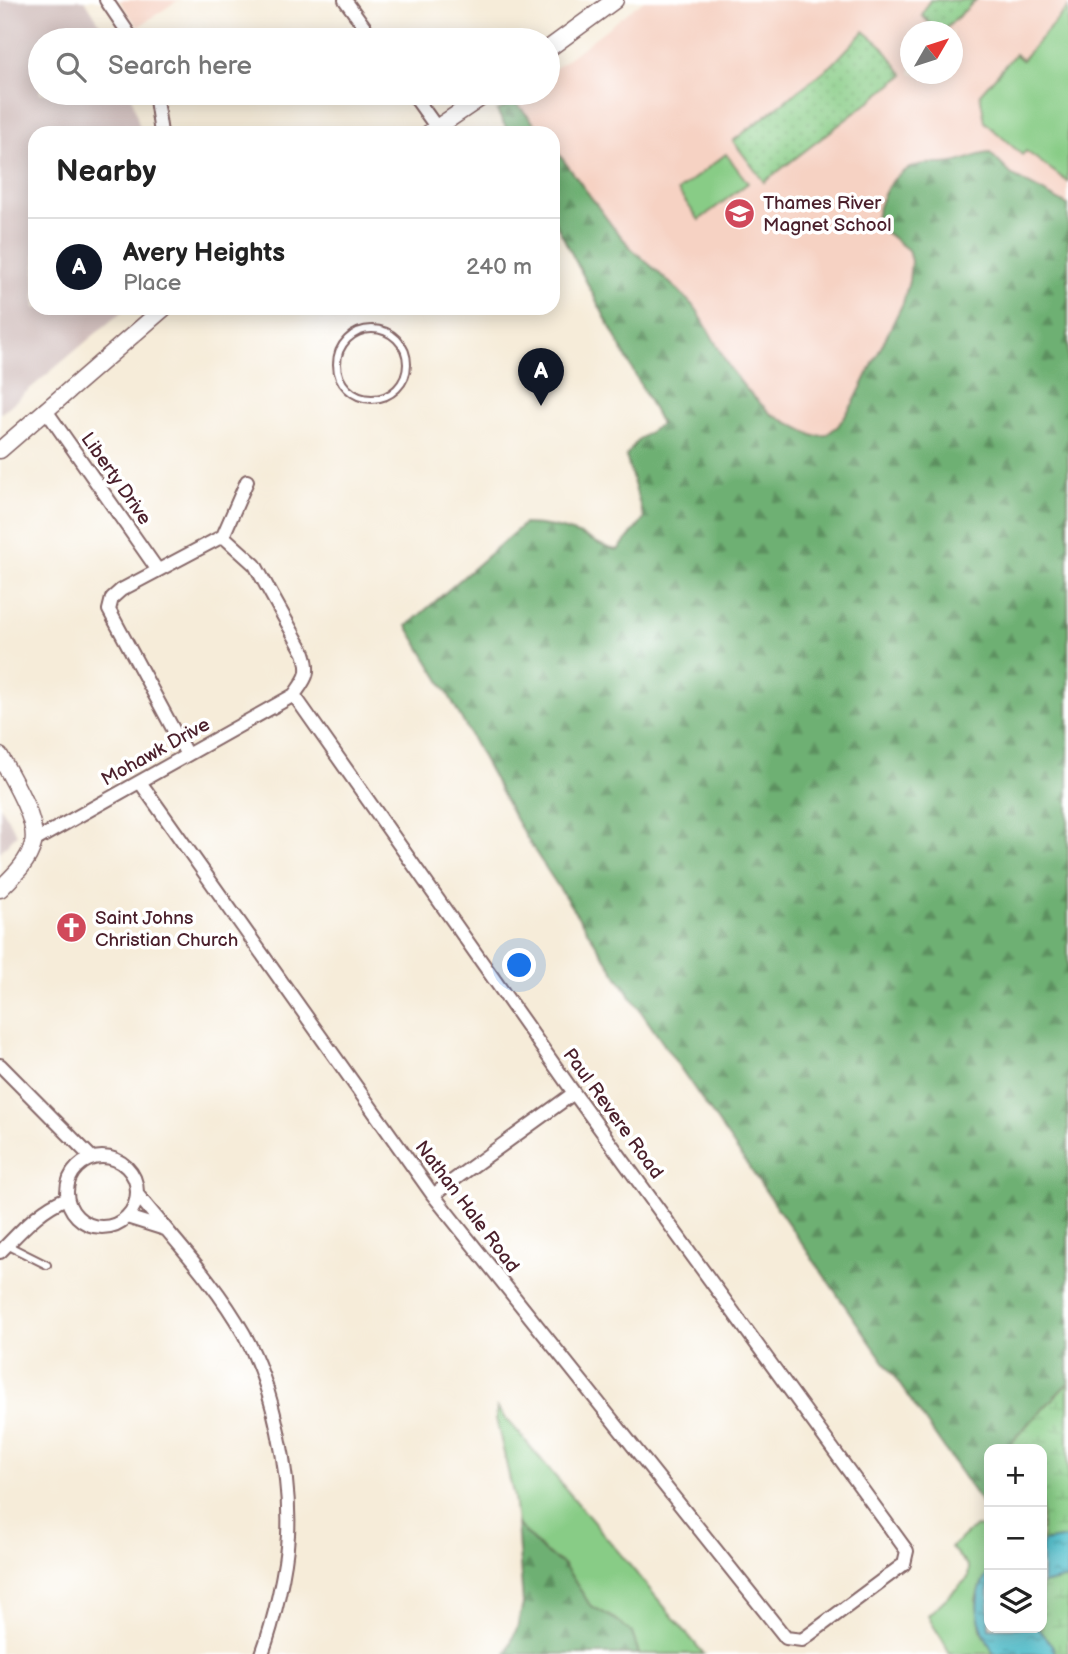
<!DOCTYPE html>
<meta charset="utf-8">
<style>
:root{--surface:#fff;--page:#f6f6f6;--text:#222;--muted:#767676;--line:#e0e0e0;--accent:#111827}
body{margin:0;font-family:"Balsamiq Sans",sans-serif;background:var(--page);color:var(--text)}
.controls{position:absolute;right:21px;bottom:21px;display:grid;overflow:hidden;border-radius:14px;box-shadow:0 4px 18px #0003}
.controls button{width:63px;height:63px;display:grid;place-items:center;padding:0;border:0;border-bottom:2px solid var(--line);background:var(--surface);color:var(--text);font:35px sans-serif}
.compass{position:absolute;left:900px;top:21px;width:63px;height:63px;border-radius:50%;background:var(--surface);box-shadow:0 4px 18px #0003;rotate:51deg}
.you{position:absolute;left:520px;top:966px;width:24px;height:24px;margin:-18px;border:5px solid #fff;border-radius:50%;background:#1a73e8;box-shadow:0 0 0 10px #1a73e833}
.badge{display:grid;place-items:center;width:46px;height:46px;border-radius:50%;background:var(--accent);color:#fff;font-size:23px;font-weight:700}
.pin{position:absolute;translate:-50% -58px;filter:drop-shadow(0 2px 4px #0008)}
.pin::after{content:'';position:absolute;top:37px;width:24px;height:21px;background:inherit;clip-path:polygon(0 0,100% 0,50% 100%)}
.list{margin:0;padding:0;list-style:none}
h2{display:flex;justify-content:space-between;align-items:center;height:91px;margin:0;padding:0 28px;font-size:30px}
h2 small{font-size:23px;font-weight:400;color:var(--muted)}
.list li{display:grid;grid-template-columns:46px 1fr auto;gap:21px;align-items:center;box-sizing:border-box;height:98px;padding:0 28px;border-top:2px solid var(--line)}
.list b{display:block;font-size:26px;white-space:nowrap}
.list p{margin:0;font-size:23px;white-space:nowrap;color:var(--muted)}
.list em{font-size:23px;font-style:normal;color:var(--muted)}
.icon{flex:none;width:38px;height:38px;fill:none;stroke:currentColor;stroke-width:2;stroke-linecap:round;stroke-linejoin:round}
.map{position:relative;flex:none;width:1068px;height:1654px;overflow:hidden}
.search{position:absolute;background:var(--surface);box-shadow:0 4px 18px #0003;left:28px;top:28px;width:532px;height:77px;display:flex;align-items:center;gap:18px;box-sizing:border-box;padding:0 24px;border-radius:38px;color:var(--muted);font-size:26px}
.panel{position:absolute;background:var(--surface);box-shadow:0 4px 18px #0003;left:28px;top:126px;width:532px;height:189px;border-radius:21px}
.map>svg:first-child{display:block}
.built{fill:#f6d2c3;fill-rule:evenodd}
.industrial{fill:#d1bfbd}
.grass{fill:#88cc86;stroke:#697658;stroke-width:2}
.forest{fill:url(#forest-firs);stroke:#5c684f;stroke-width:2}
.wetland{fill:url(#wetland-marsh);stroke:#697658;stroke-width:2}
.park{fill:url(#park-dots);stroke:#697658;stroke-width:2}
.water{fill:url(#water-ripples);stroke:#4e6f7c;stroke-width:2}
.lines{fill:none;stroke-linecap:round;stroke-linejoin:round}
.service-casing{stroke:#866768;stroke-width:10}
.minor-casing{stroke:#866768;stroke-width:16}
.tertiary-casing{stroke:#866768;stroke-width:19}
.service{stroke:#fff;stroke-width:6}
.minor{stroke:#fff;stroke-width:12}
.tertiary{stroke:#fff;stroke-width:16}
.labels{text-anchor:middle;stroke-width:7;stroke-linejoin:round;paint-order:stroke}
.poi-label{font-size:19px;fill:#4a1f2b;stroke:#fff;text-anchor:start}
.street-label{font-size:19px;fill:#4a1f2b;stroke:#fff}
</style>
<div class="map">
<svg width="1068" height="1654" viewBox="0 0 1068 1654">
<defs>
<pattern id="forest-firs" width="22" height="20" patternUnits="userSpaceOnUse" patternTransform="scale(1.75)"><rect width="22" height="20" fill="#6eb073"/><path d="M5 1l3.5 6h-7zM16 11l3.5 6h-7z" fill="#5c8f5f"/></pattern>
<pattern id="wetland-marsh" width="20" height="14" patternUnits="userSpaceOnUse" patternTransform="scale(1.75)"><rect width="20" height="14" fill="#88cc86"/><path d="M1 5h8M5 5V1M11 12h8M15 12V8" fill="none" stroke="#77af74"/></pattern>
<pattern id="park-dots" width="8" height="8" patternUnits="userSpaceOnUse" patternTransform="scale(1.75)"><rect width="8" height="8" fill="#88cc86"/><path d="M2 2h.1M6 6h.1" fill="none" stroke="#77af74" stroke-width="1.8" stroke-linecap="round"/></pattern>
<pattern id="water-ripples" width="26" height="14" patternUnits="userSpaceOnUse" patternTransform="scale(1.75)"><rect width="26" height="14" fill="#52bfcc"/><path d="M2 4q2-2 4 0t4 0M15 11q2-2 4 0t4 0" fill="none" stroke="#469ba6"/></pattern>
</defs>
<rect width="100%" height="100%" fill="#fff"/>
<filter id="ink" filterUnits="userSpaceOnUse"><feTurbulence type="fractalNoise" baseFrequency=".0143" numOctaves="2"/><feDisplacementMap in="SourceGraphic" scale="14" xChannelSelector="R" yChannelSelector="G"/><feConvolveMatrix kernelMatrix="1 2 1 2 8 2 1 2 1" color-interpolation-filters="sRGB"/></filter>
<filter id="wash" filterUnits="userSpaceOnUse"><feTurbulence type="fractalNoise" baseFrequency=".00686" numOctaves="4" result="noise"/><feDisplacementMap in="SourceGraphic" scale="28" xChannelSelector="R" yChannelSelector="G"/><feGaussianBlur stdDeviation="1.57" result="paint"/><feColorMatrix in="noise" values="0 0 0 0 0 0 0 0 0 0 0 0 0 0 0 0 0 1.4 0 .05"/><feComposite in="paint" operator="in"/></filter>
<g filter="url(#wash)">
<rect width="100%" height="100%" fill="#f6ecd9"/>
<path class="built" d="M119 0H178L138 27Z
M644 0H1068V205L1013 176 990 153 976 154 966 160 949 164 934 163 898 242 908 250 911 261 909 281 903 303 854 402 838 426 826 436H814L796 429 771 414 747 390 729 367 697 310 652 265 632 249 613 227 553 146V133H543L518 105 529 93H548V74ZM911 32H953V74H911Z"/>
<path class="industrial" d="M0 0H85L110 40H40V93H131L141 133H35V308H126L0 414Z
M0 806 17 834 0 852Z"/>
<path class="grass" d="M1068 7V182L1026 151 1022 155 985 122 980 94 1015 54 1022 60Z
M726 154 748 183 699 220 678 191Z
M497 1408 518 1432 704 1654H639L632 1633 618 1621 590 1605 564 1565 543 1551 517 1524 514 1498 496 1418Z
M976 1526 989 1528V1572L979 1589 976 1600 981 1629 994 1654H949C945 1639 933 1629 928 1615L968 1578 969 1568 951 1547Z"/>
<path class="forest" d="M511 104 518 105 543 133H509L497 111Z
M553 146 613 227 632 249 680 292 697 310 729 367 747 390 771 414 814 436 826 435 838 426 854 402 903 303 909 281 911 261 908 250 884 231 876 218C882 191 894 169 924 164 934 163 943 165 952 163 966 161 976 154 990 153L1013 176 1068 205V1383L1017 1436 1008 1449H989L988 1529 986 1510 977 1496 633 1000 538 856 517 822 451 699 407 626 524 524C544 524 562 528 581 535 594 540 604 549 618 550L644 519 626 456 638 440 661 424 553 218Z
M517 1524 543 1551 564 1565 590 1605 618 1621 632 1633 639 1654H506L517 1628 523 1604Z"/>
<path class="wetland" d="M1068 1383V1538L1042 1542V1449H1008L1017 1436Z
M1068 1578V1654H1055L1052 1645 1037 1628H1042V1584Z"/>
<path class="park" d="M930 0H976L943 31 937 32 922 15Z
M864 31 881 45 904 75 764 182 733 141 833 64Z"/>
<path class="water" d="M1068 1538V1578L1042 1584V1542Z
M989 1572V1628H1037L1052 1645 1055 1654H994C979 1626 968 1600 989 1572Z"/>
</g>
<g filter="url(#ink)">
<g class="lines">
<defs>
<path id="service" d="M337 364a35 35 0 1 1 70 0a35 35 0 1 1-70 0Z
M7 1245 47 1265"/>
<path id="minor" d="M106 0 133 40
M345 0 374 40
M155 93 161 133
M412 93 437 128
M45 409 157 569
M187 755 109 610 112 598 121 590 223 536 247 481
M140 782 433 1195 786 1638 802 1640 904 1564 907 1551 574 1093 294 695
M34 841 294 695C306 678 311 674 304 653L255 565 223 536
M0 1065 91 1157
M67 1192a35 35 0 1 1 70 0a35 35 0 1 1-70 0Z
M137 1194C174 1240 215 1282 244 1334 273 1386 291 1475 288 1535 286 1570 274 1621 262 1654
M433 1195 574 1093
M127 1217 165 1229
M0 1252C21 1231 39 1209 67 1198"/>
<path id="tertiary" d="M548 49 615 0
M429 133 488 93
M0 450 164 308
M0 756C11 777 39 821 33 844 28 863 13 876 0 889"/>
</defs>
<use href="#service" class="service-casing"/>
<use href="#minor" class="minor-casing"/>
<use href="#tertiary" class="tertiary-casing"/>
<use href="#service" class="service"/>
<use href="#minor" class="minor"/>
<use href="#tertiary" class="tertiary"/>
</g>
</g>
<defs>
<symbol id="school-disc" viewBox="-11 -11 22 22"><circle r="9.5" fill="#d1495b" stroke="#fff"/><path d="M0-5L7-2L0 1L-7-2ZM-4 1L0 2.5L4 1V4Q0 6-4 4Z" fill="#fff"/></symbol>
<symbol id="church-disc" viewBox="-11 -11 22 22"><circle r="9.5" fill="#d1495b" stroke="#fff"/><path d="M-1.2-6h2.4v3.5h3.3v2.4h-3.3V6h-2.4V-.1h-3.3v-2.4h3.3Z" fill="#fff"/></symbol>
</defs>
<g fill-rule="evenodd">
<use href="#school-disc" x="722" y="196" width="35" height="35"/>
<use href="#church-disc" x="54" y="910" width="35" height="35"/>
</g>
<g class="labels">
<g class="poi-label">
<text x="763" y="209">Thames River<tspan x="763" dy="22">Magnet School</tspan></text>
<text x="95" y="924">Saint Johns<tspan x="95" dy="22">Christian Church</tspan></text>
</g>
<g class="street-label">
<text transform="translate(117 478) rotate(55)" y="7">Liberty Drive</text>
<text transform="translate(155 751) rotate(-29)" y="7">Mohawk Drive</text>
<text transform="translate(614 1113) rotate(54)" y="7">Paul Revere Road</text>
<text transform="translate(468 1206) rotate(53)" y="7">Nathan Hale Road</text>
</g>
</g>
</svg>
<div class="controls">
<button>+</button>
<button>−</button>
<button><svg class="icon" aria-label="layers" viewBox="0 0 24 24"><path d="M12 4l9 5-9 5-9-5zM3 14l9 5 9-5"/></svg></button>
</div>
<svg class="compass" viewBox="-18 -18 36 36"><path d="M0-13l5 13h-10z" fill="#e53935"/><path d="M0 13l5-13h-10z" fill="#767676"/></svg>
<div class="you"></div>
<div class="pin badge" style="left:541px;top:406px">A</div>
<div class="search"><svg class="icon" aria-label="search" viewBox="0 0 24 24"><circle cx="10" cy="10" r="6"/><path d="M15 15l6 6"/></svg>Search here</div>
<section class="panel">
<h2>Nearby<small></small></h2>
<ul class="list">
<li><span class="badge">A</span><div><b>Avery Heights</b><p>Place</p></div><em>240 m</em></li>
</ul>
</section>
</div>
